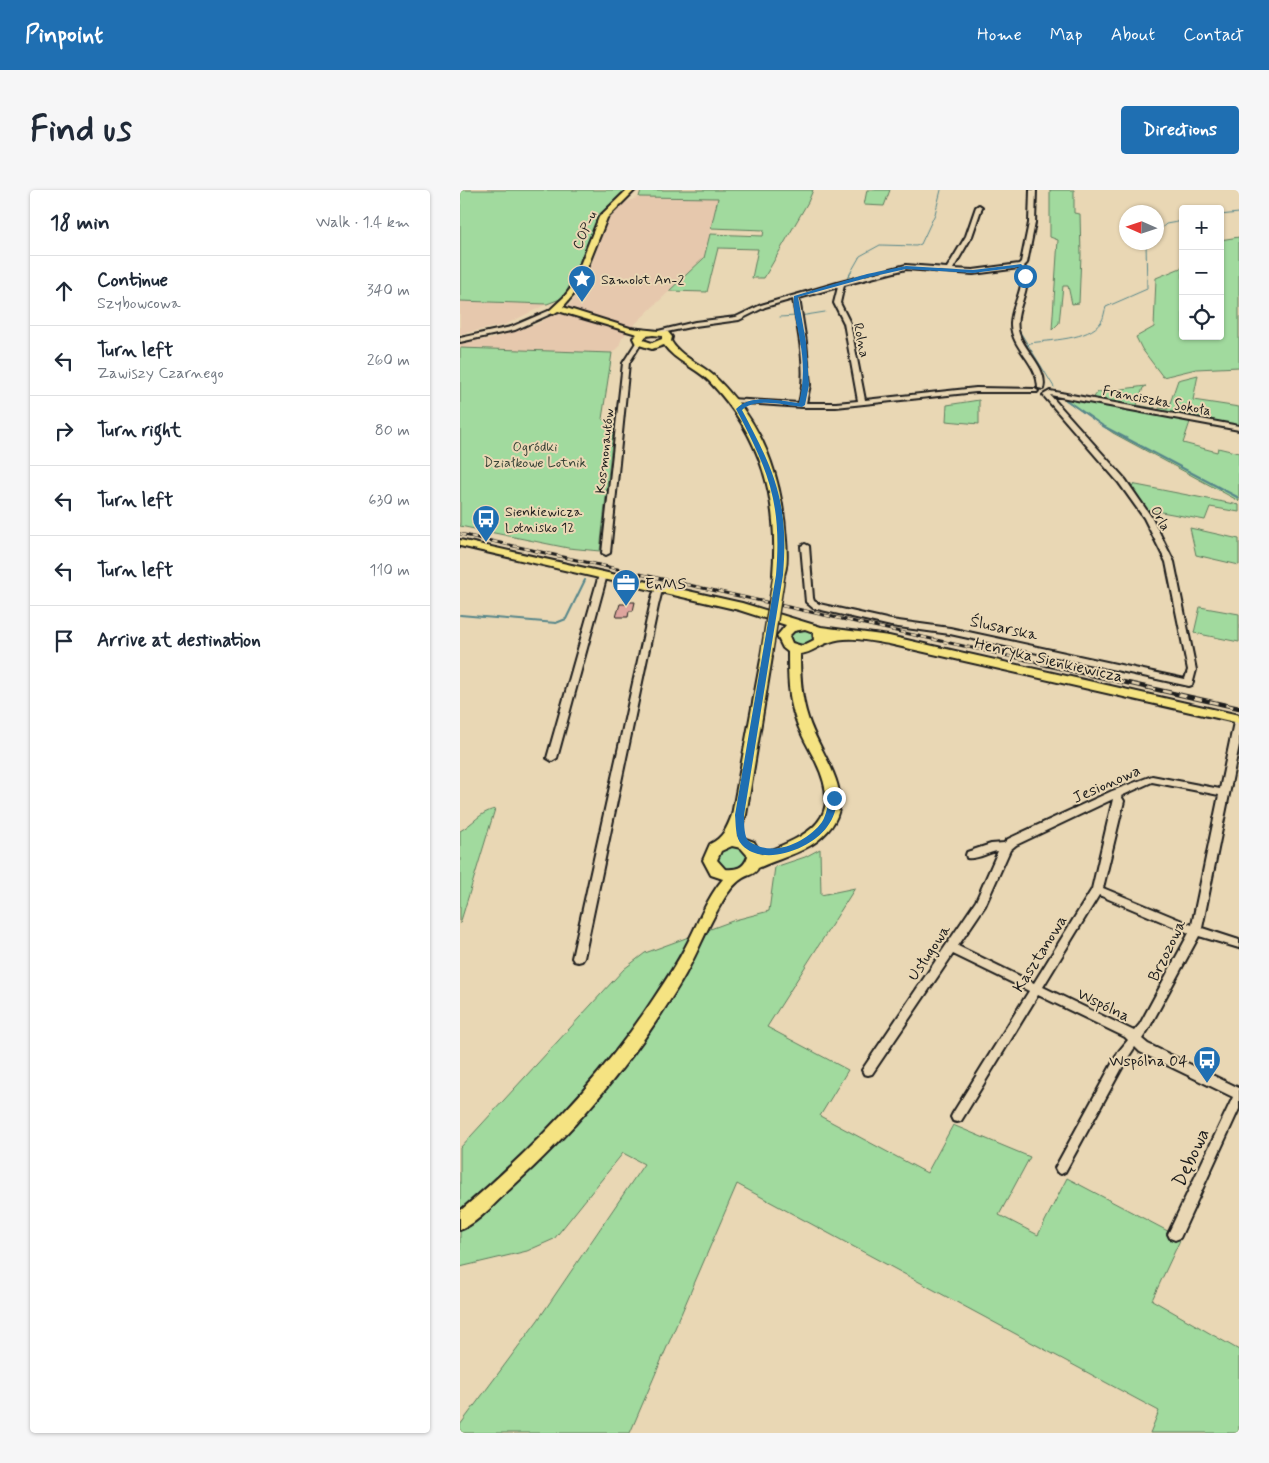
<!DOCTYPE html>
<meta charset="utf-8">
<style>
:root{--surface:#fff;--page:#f6f6f7;--text:#1f2937;--muted:#747a83;--line:#e0e1e3;--accent:#1f6fb2}
body{margin:0;font-family:Mynerve,sans-serif;background:var(--page);color:var(--text)}
.controls{position:absolute;right:15px;top:15px;display:grid;overflow:hidden;border-radius:5px;box-shadow:0 1px 4px #0004}
.controls button{width:45px;height:45px;display:grid;place-items:center;padding:0;border:0;border-bottom:1px solid var(--line);background:var(--surface);color:var(--text);font:25px sans-serif}
.compass{position:absolute;left:659px;top:15px;width:45px;height:45px;border-radius:50%;background:var(--surface);box-shadow:0 1px 4px #0004;rotate:273deg}
.stop{position:absolute;width:15px;height:15px;margin:-11px;border:4px solid #1f6fb2;border-radius:50%;background:#fff}
.stop.end{background:#1f6fb2;border-color:#fff;box-shadow:0 1px 5px #0008}
.list{margin:0;padding:0;list-style:none}
h2{display:flex;justify-content:space-between;align-items:center;height:65px;margin:0;padding:0 20px;font-size:21px}
h2 small{font-size:16px;font-weight:400;color:var(--muted)}
.list li{display:grid;grid-template-columns:32px 1fr auto;gap:15px;align-items:center;box-sizing:border-box;height:70px;padding:0 20px;border-top:1px solid var(--line)}
.list b{display:block;font-size:19px;white-space:nowrap}
.list p{margin:0;font-size:16px;white-space:nowrap;color:var(--muted)}
.list em{font-size:16px;font-style:normal;color:var(--muted)}
.icon{flex:none;width:28px;height:28px;fill:none;stroke:currentColor;stroke-width:2;stroke-linecap:round;stroke-linejoin:round}
.map{position:relative;flex:none;width:779px;height:1243px;overflow:hidden;border-radius:5px}
header{display:flex;align-items:center;gap:30px;box-sizing:border-box;height:70px;padding:0 25px;background:var(--accent);color:#fff}
header strong{font-size:24px}
nav{display:flex;gap:28px;margin-inline-start:auto;font-size:18px}
.intro{display:flex;align-items:center;justify-content:space-between;box-sizing:border-box;height:120px;padding:0 30px}
h1{margin:0;font-size:35px}
.button{padding:12px 22px;border-radius:5px;background:var(--accent);color:#fff;font-size:18px;font-weight:700}
main{display:flex;gap:30px;padding:0 30px}
aside{flex:1;background:var(--surface);border-radius:5px;box-shadow:0 1px 4px #0004}
.map>svg:first-child{display:block}
.built{fill:#e6c8ad}
.green{fill:#a1da9e;stroke:#5e7b5d}
.lines{fill:none;stroke-linecap:round;stroke-linejoin:round}
.stream-far1{stroke:#56868a;stroke-width:1}
.stream{stroke:#56868a;stroke-width:2}
.building{fill:#dfa59e;stroke:#1c1c1c}
.minor-casing{stroke:#1c1c1c;stroke-width:4}
.major-casing{stroke:#1c1c1c;stroke-width:4}
.minor{fill:#e9d7b4;fill-rule:evenodd}
.major{fill:#f5e382;fill-rule:evenodd}
.rail-far1-casing{stroke:#1c1c1c;stroke-width:3}
.rail-casing{stroke:#1c1c1c;stroke-width:4.5}
.rail-far1{stroke:#e9d7b4;stroke-width:2;stroke-dasharray:5.5;stroke-linecap:butt}
.rail{stroke:#e9d7b4;stroke-width:2.5;stroke-dasharray:8;stroke-linecap:butt}
.major-bridge-casing{stroke:#1c1c1c;stroke-width:14;stroke-linecap:butt}
.major-bridge{stroke:#f5e382;stroke-width:11}
.route{fill:#1f6fb2}
.labels{text-anchor:middle;stroke-width:4;stroke-linejoin:round;paint-order:stroke}
.far-street-label{font-size:14px;fill:#1c1c1c;stroke:#e9d7b4}
.far-poi-label{font-size:14px;fill:#1c1c1c;stroke:#e9d7b4;text-anchor:start}
.far-park-label{font-size:14px;fill:#374236;stroke:#e9d7b4}
.poi-label{font-size:16px;fill:#1c1c1c;stroke:#e9d7b4;text-anchor:start}
.street-label{font-size:16px;fill:#1c1c1c;stroke:#e9d7b4}
.near-street-label{font-size:19px;fill:#1c1c1c;stroke:#e9d7b4}
</style>
<header>
<strong>Pinpoint</strong>
<nav><a>Home</a><a>Map</a><a>About</a><a>Contact</a></nav>
</header>
<div class="intro"><h1>Find us</h1><a class="button">Directions</a></div>
<main>
<aside>
<h2>18 min<small>Walk · 1.4 km</small></h2>
<ul class="list">
<li><svg class="icon" aria-label="ahead" viewBox="0 0 24 24"><path d="M12 20V5M6 11l6-6 6 6"/></svg><div><b>Continue</b><p>Szybowcowa</p></div><em>340 m</em></li>
<li><svg class="icon" aria-label="left" viewBox="0 0 24 24"><path d="M17 20v-9H6M10 6l-5 5 5 5"/></svg><div><b>Turn left</b><p>Zawiszy Czarnego</p></div><em>260 m</em></li>
<li><svg class="icon" aria-label="right" viewBox="0 0 24 24"><path d="M7 20v-9h11M14 6l5 5-5 5"/></svg><div><b>Turn right</b></div><em>80 m</em></li>
<li><svg class="icon" aria-label="left" viewBox="0 0 24 24"><path d="M17 20v-9H6M10 6l-5 5 5 5"/></svg><div><b>Turn left</b></div><em>630 m</em></li>
<li><svg class="icon" aria-label="left" viewBox="0 0 24 24"><path d="M17 20v-9H6M10 6l-5 5 5 5"/></svg><div><b>Turn left</b></div><em>110 m</em></li>
<li><svg class="icon" aria-label="arrive" viewBox="0 0 24 24"><path d="M6 21V4h12l-3 4 3 4H6"/></svg><div><b>Arrive at destination</b></div></li>
</ul>
</aside>
<div class="map">
<svg width="779" height="1243" viewBox="0 0 779 1243">
<rect width="100%" height="100%" fill="#e9d7b4"/>
<filter id="ink" filterUnits="userSpaceOnUse"><feTurbulence type="fractalNoise" baseFrequency=".02" numOctaves="2"/><feDisplacementMap in="SourceGraphic" scale="10" xChannelSelector="R" yChannelSelector="G"/><feConvolveMatrix kernelMatrix="1 2 1 2 8 2 1 2 1" color-interpolation-filters="sRGB"/></filter>
<g filter="url(#ink)">
<path class="built" d="M179 7 258 8 244 68 175 134 162 148 159 156 152 163 0 158V153L31 149 77 134 109 115 122 99 145 38 143 32 157 16Z
M0 111 87 114 45 135 0 144Z"/>
<path class="green" d="M0 0H167L136 32 107 101 100 109 87 114 0 111Z
M181 0H353L348 12 304 88H292L298 59 258 58 247 102 209 101 244 68 250 44 303 46 304 40 251 38 258 8 179 7Z
M407 0H430L424 16 404 15Z
M590 0H614V23L620 24 621 65 619 113 612 114 608 96H603L599 133 592 140 598 50 590 47Z
M779 47V177L736 179 703 187 682 159 676 147 694 137 696 88 723 77V146H760V50Z
M0 158 152 163 142 229 153 231 154 234 140 361 108 358 0 336Z
M738 185 733 210 779 217V235L699 221V218L708 219 718 190Z
M686 196 683 198 677 215 693 218 695 217 694 220 637 209 634 207 638 202Z
M604 209H611L734 231 730 232 723 253 757 262 758 258 779 263V311L653 243Z
M519 210V234L486 231 487 215Z
M666 293 779 315V322L750 317 745 330 685 319Z
M730 338 779 349V375L736 365Z
M740 417 779 424V452L734 443Z
M339 438 350 439 355 443 354 451 344 456 331 452 328 445Z
M35 619 0 734V641C13 634 20 622 35 619Z
M272 656 281 657 288 665V672L278 680 264 679 256 671 259 661Z
M360 659 361 705 395 698 307 837 388 880 360 926 467 983 493 935 570 967 539 1025 578 1045 607 988 721 1048 692 1110 779 1160V1243H690L699 1221 277 994 170 1243H0V1235L78 1130 184 974 163 963 94 1049 67 1061 0 1077V958L164 779 185 763 275 730 309 721 315 677 345 667Z"/>
<g class="lines">
<path class="stream-far1" d="M760 25 779 23
M696 43 706 34 723 31
M566 76V98
M387 89 400 66 420 55 456 56 461 54 475 24 481 0
M379 114 385 96
M340 126 365 122
M320 127 336 126
M557 137 594 197
M567 156 570 153C589 150 629 150 641 132 644 128 644 122 646 117L687 99 686 52"/>
<path class="stream" d="M606 210 643 236 779 308
M0 425 96 433 106 429 125 390"/>
</g>
<path class="building" d="M167 412H175L173 421H169L168 427H156L160 414H167Z"/>
<g class="lines">
<defs>
<path id="minor" d="M570 0H576L575 33 567 73 564 76C574 98 554 118 558 140 562 160 589 178 583 199L578 198C578 173 552 159 551 135 550 116 568 96 559 78L513 84 446 79 384 95 380 113 390 133 405 210 516 198 575 199 578 201 577 202H516L376 217H342L272 212 268 210 270 209 339 213C348 179 338 143 333 109L305 117 279 130 235 136 197 144 194 142 235 132 276 127 301 115 377 93 446 75 487 78 506 46 516 17 519 15 522 17 512 46 493 79 513 80 559 74 561 72 569 33ZM378 97 374 113 384 133 398 211 376 213H346L350 195 346 152 339 108Z
M93 119 95 120V122L55 140 0 152V148L51 137Z
M179 150 182 152 169 173 150 363 146 365 142 363 163 173 177 151Z
M590 201 779 236V240L590 205 665 289 692 328 714 372 736 480 732 495 729 496 490 444 431 436 353 418 346 412 341 356 345 354 349 356 353 408 354 411 359 414 431 430 490 438 725 489 728 480 706 372 684 328 659 293 583 205Z
M143 382 147 385 97 568 92 571 87 568 139 385Z
M201 395 205 398 201 404 198 416 124 768 122 771 118 772 114 771 112 768 190 416 193 404 198 396Z
M779 529V555L742 738 779 750V758L739 746 688 840 682 849 688 854 779 898V919L720 1048 715 1050 710 1048 708 1044 773 907 680 862 675 857 667 869 605 982 601 984 597 982 595 978 659 861 668 850 665 847 578 805 501 931 497 932 493 931 491 927 493 923 569 801 493 764 412 884 408 885 404 884 402 880 516 711 538 661C528 662 517 670 507 668L506 665 507 662 531 654 544 653 548 649 652 601 692 586 760 599 774 532ZM692 592 759 605 732 735 643 698 664 611 661 606ZM653 609 632 699 574 793 498 756 525 716 550 660 556 655ZM639 705 729 743 680 834 674 841 583 797Z"/>
<path id="major" d="M167 0H175L147 28 119 98 103 117 170 138 208 142 212 147 211 151C219 165 236 172 249 182 257 188 264 196 270 203 307 243 323 297 326 350 327 361 328 378 323 387L319 388 313 385C319 310 302 246 249 191 235 177 215 171 204 155L192 159 176 154 173 148 177 144 98 121 93 124 89 121 104 107 111 98 139 27ZM193 145 202 146V149L192 153 183 150 186 146Z
M0 350 282 413 361 437 429 446 779 525V533L429 454C409 451 388 445 370 452 359 455 352 463 340 464 340 485 341 507 348 528 361 570 407 612 357 651 340 664 317 669 298 678 295 685 289 684 283 688 274 693 266 705 261 714 246 739 236 767 221 792 176 868 118 937 52 997 38 1010 18 1033 0 1040V1021C74 958 141 889 194 808 206 790 218 772 228 752 239 731 247 708 263 689L251 685 243 670 250 654C263 648 267 638 272 625L302 464H310L312 467 286 625 277 646 294 652 301 664C350 645 384 630 356 572 349 558 341 545 336 530 328 509 328 484 328 462L323 458 317 446 326 435 279 420 0 356ZM345 439 353 442 354 450 342 456 332 453 329 446 334 441ZM272 656 281 658 288 666C284 678 277 680 265 679L257 670 261 661Z"/>
</defs>
<use href="#minor" class="minor-casing"/>
<use href="#major" class="major-casing"/>
<use href="#minor" class="minor"/>
<use href="#major" class="major"/>
<defs>
<path id="rail-far1" d="M0 344 584 474"/>
<path id="rail" d="M578 473 779 518"/>
</defs>
<use href="#rail-far1" class="rail-far1-casing"/>
<use href="#rail" class="rail-casing"/>
<use href="#rail-far1" class="rail-far1"/>
<use href="#rail" class="rail"/>
<defs>
<path id="major-bridge" d="M306 467 319 385"/>
</defs>
<use href="#major-bridge" class="major-bridge-casing"/>
<use href="#major-bridge" class="major-bridge"/>
</g>
</g>
<path class="route" d="M561 74 563 76 567 87H563L559 77 513 83 446 79 410 87 338 107 346 152 349 195 345 215 342 217C325 215 295 207 282 220 315 282 329 313 323 385L284 625C284 632 284 643 287 649 289 652 293 654 296 655 318 666 349 650 362 632 367 624 367 615 371 606L374 605 378 608C376 619 374 628 367 637 352 658 304 678 282 655 275 648 276 634 275 625L316 385C322 313 309 282 276 219 291 203 320 211 339 213 344 193 344 172 340 151 338 137 332 120 334 106L407 84 446 76 513 80Z"/>
<defs>
<symbol id="sight-pin" viewBox="-11 -11 22 30"><path d="M0 17L-7.5 6A9.5 9.5 0 1 1 7.5 6Z" fill="#1f6fb2" stroke="#e9d7b4"/><path d="M0-6L1.8-2.2L6-1.7L2.9 1.2L3.7 5.4L0 3.3L-3.7 5.4L-2.9 1.2L-6-1.7L-1.8-2.2Z" fill="#fff"/></symbol>
<symbol id="bus-pin" viewBox="-11 -11 22 30"><path d="M0 17L-7.5 6A9.5 9.5 0 1 1 7.5 6Z" fill="#1f6fb2" stroke="#e9d7b4"/><path d="M-5-6H5V4H4V6H2V4H-2V6H-4V4H-5ZM-3.5-4V0h7V-4ZM-3.5 1.2v1.5H-2V1.2ZM2 1.2v1.5H3.5V1.2Z" fill="#fff"/></symbol>
<symbol id="office-pin" viewBox="-11 -11 22 30"><path d="M0 17L-7.5 6A9.5 9.5 0 1 1 7.5 6Z" fill="#1f6fb2" stroke="#e9d7b4"/><path d="M-6-3h4V-5.5h4V-3h4V5H-6ZM-1-4.5V-3h2v-1.5ZM-6 0V1H6V0Z" fill="#fff"/></symbol>
</defs>
<g fill-rule="evenodd">
<use href="#sight-pin" x="106" y="73" width="32" height="43"/>
<use href="#bus-pin" x="10" y="313" width="32" height="43"/>
<use href="#office-pin" x="150" y="377" width="32" height="43"/>
<use href="#bus-pin" x="731" y="854" width="32" height="43"/>
</g>
<g class="labels">
<g class="far-street-label">
<text transform="translate(124 40) rotate(-66)" y="5">COP-u</text>
<text transform="translate(402 150) rotate(78)" y="5">Rolna</text>
<text transform="translate(697 210) rotate(11)" y="5">Franciszka Sokoła</text>
<text transform="translate(144 261) rotate(-84)" y="5">Kosmonautów</text>
<text transform="translate(701 328) rotate(61)" y="5">Orla</text>
</g>
<g class="far-poi-label">
<text x="141" y="94">Samolot An-2</text>
<text x="45" y="326">Sienkiewicza<tspan x="45" dy="16">Lotnisko 12</tspan></text>
</g>
<g class="far-park-label">
<text x="75" y="261">Ogródki<tspan x="75" dy="16">Działkowe Lotnik</tspan></text>
</g>
<g class="poi-label">
<text x="185" y="399">EnMS</text>
<text x="728" y="876" text-anchor="end">Wspólna 04</text>
</g>
<g class="street-label">
<text transform="translate(544 437) rotate(12)" y="6">Ślusarska</text>
<text transform="translate(589 469) rotate(13)" y="6">Henryka Sienkiewicza</text>
<text transform="translate(646 593) rotate(-24)" y="6">Jesionowa</text>
<text transform="translate(706 760) rotate(-64)" y="6">Brzozowa</text>
<text transform="translate(468 762) rotate(-56)" y="6">Usługowa</text>
<text transform="translate(579 763) rotate(-58)" y="6">Kasztanowa</text>
<text transform="translate(644 814) rotate(26)" y="6">Wspólna</text>
</g>
<g class="near-street-label">
<text transform="translate(730 967) rotate(-65)" y="7">Dębowa</text>
</g>
</g>
</svg>
<div class="controls">
<button>+</button>
<button>−</button>
<button><svg class="icon" aria-label="locate" viewBox="0 0 24 24"><circle cx="12" cy="12" r="6"/><path d="M12 2v4M12 18v4M2 12h4M18 12h4"/></svg></button>
</div>
<svg class="compass" viewBox="-18 -18 36 36"><path d="M0-13l5 13h-10z" fill="#e53935"/><path d="M0 13l5-13h-10z" fill="#747a83"/></svg>
<div class="stop" style="left:565px;top:86px"></div>
<div class="stop end" style="left:374px;top:608px"></div>
</div>
</main>
